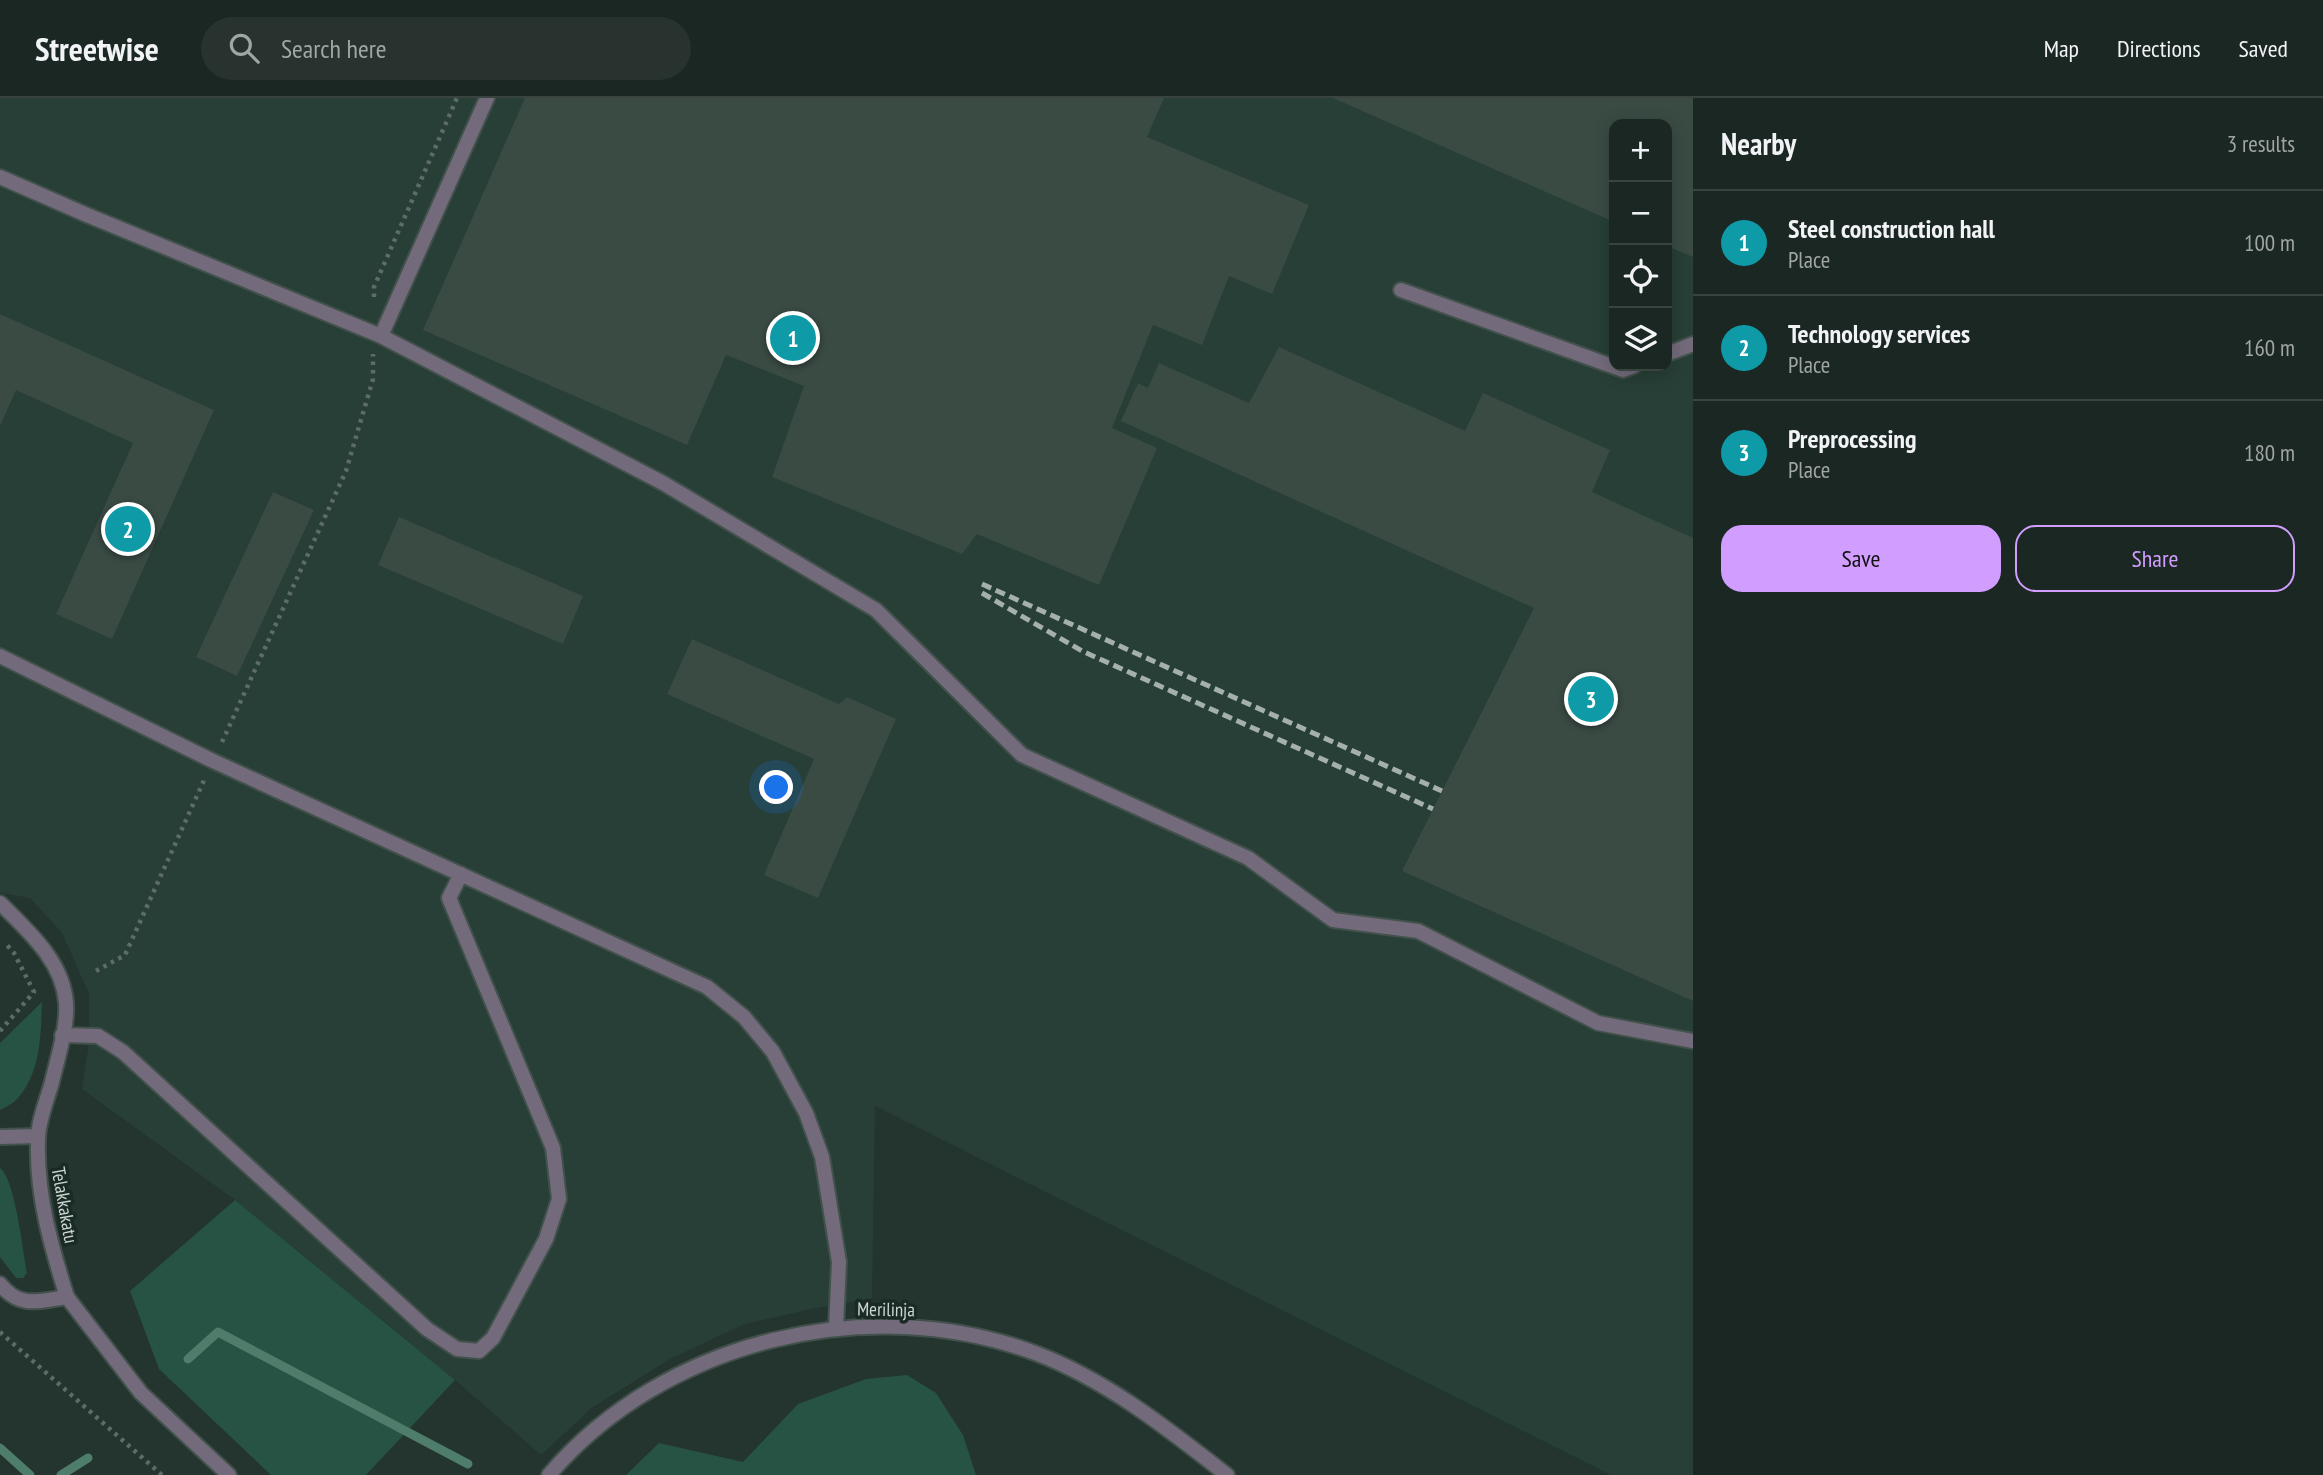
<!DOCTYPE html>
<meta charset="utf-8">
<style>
:root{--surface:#1b2722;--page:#28332f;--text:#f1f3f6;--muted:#a0a5a5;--line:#394440;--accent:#d19dfe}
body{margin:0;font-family:"PT Sans Narrow",sans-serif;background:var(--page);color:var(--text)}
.controls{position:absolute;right:21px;top:21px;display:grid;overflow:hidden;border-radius:14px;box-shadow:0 4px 18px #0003}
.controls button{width:63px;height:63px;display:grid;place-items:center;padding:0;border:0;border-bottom:2px solid var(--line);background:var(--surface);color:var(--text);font:35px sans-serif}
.you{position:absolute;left:777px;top:690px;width:24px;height:24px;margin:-18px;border:5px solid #fff;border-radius:50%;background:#1a73e8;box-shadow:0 0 0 10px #1a73e833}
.badge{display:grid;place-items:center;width:46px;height:46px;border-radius:50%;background:var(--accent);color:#fff;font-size:23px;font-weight:700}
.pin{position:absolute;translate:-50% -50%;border:4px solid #fff;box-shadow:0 2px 7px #0006}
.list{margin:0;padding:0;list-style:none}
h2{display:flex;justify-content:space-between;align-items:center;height:91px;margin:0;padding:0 28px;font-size:30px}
h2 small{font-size:23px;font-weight:400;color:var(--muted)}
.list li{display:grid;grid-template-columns:46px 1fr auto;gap:21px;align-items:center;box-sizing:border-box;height:105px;padding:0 28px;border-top:2px solid var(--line)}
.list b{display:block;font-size:26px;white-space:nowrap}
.list p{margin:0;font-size:23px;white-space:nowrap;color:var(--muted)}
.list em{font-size:23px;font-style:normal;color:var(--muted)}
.actions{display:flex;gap:14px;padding:21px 28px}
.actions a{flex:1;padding:16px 0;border:2px solid var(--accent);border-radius:21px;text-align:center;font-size:24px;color:var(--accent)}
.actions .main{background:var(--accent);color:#111}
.icon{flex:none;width:38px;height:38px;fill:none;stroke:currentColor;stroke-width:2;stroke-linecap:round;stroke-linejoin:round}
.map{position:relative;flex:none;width:1693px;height:1377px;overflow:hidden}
header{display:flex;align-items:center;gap:42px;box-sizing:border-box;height:98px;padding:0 35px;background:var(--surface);border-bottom:2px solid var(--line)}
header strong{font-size:33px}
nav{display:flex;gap:38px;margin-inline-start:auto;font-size:24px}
.search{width:490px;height:63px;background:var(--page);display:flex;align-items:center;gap:18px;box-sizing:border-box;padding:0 24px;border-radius:38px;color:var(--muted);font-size:26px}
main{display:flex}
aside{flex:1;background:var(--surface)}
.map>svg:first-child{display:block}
.built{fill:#273f36;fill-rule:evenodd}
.green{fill:#265344}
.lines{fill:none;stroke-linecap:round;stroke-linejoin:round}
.stream{stroke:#4e7d6c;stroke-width:9}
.building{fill:#3a4b44}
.service-casing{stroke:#42514b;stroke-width:18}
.minor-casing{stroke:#42514b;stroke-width:18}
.tertiary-casing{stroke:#42514b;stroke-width:18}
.path{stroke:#5e6c66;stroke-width:4.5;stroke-dasharray:3.5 5;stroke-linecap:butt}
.service{stroke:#736b7b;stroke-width:14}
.minor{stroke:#736b7b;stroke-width:14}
.tertiary{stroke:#736b7b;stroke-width:14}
.rail{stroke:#a5b0ac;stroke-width:5;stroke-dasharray:10 5;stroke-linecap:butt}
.labels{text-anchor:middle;stroke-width:7;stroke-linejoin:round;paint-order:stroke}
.street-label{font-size:19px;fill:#cbd5d1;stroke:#1a2a24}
</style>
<header>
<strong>Streetwise</strong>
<div class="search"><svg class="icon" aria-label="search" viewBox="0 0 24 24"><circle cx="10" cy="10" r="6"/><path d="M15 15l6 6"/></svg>Search here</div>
<nav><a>Map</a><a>Directions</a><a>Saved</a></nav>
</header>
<main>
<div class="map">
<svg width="1693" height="1377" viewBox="0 0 1693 1377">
<rect width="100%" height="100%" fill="#24342e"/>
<path class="built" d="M0 0H1693V1377H1611L875 1008 872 1200 816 1210 745 1226 670 1261 593 1309 541 1357 455 1282 235 1102 82 991 89 945V896L62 835 30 800 0 795ZM1614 26H1667V268H1614Z"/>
<path class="green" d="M42 904C41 935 41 974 18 1000 14 1005 6 1009 0 1012V945Z
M0 1070C15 1080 23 1154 27 1175L23 1180H16L0 1159Z
M235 1102 455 1282 366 1377H271L159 1271 130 1193Z
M907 1277 936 1295 963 1337 976 1377H626L659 1345 743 1364 798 1306 866 1281Z"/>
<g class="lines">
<path class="stream" d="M188 1261 218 1234 468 1366
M0 1350 30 1377
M61 1377 88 1360"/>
</g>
<path class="building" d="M525 0H1164L1147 39 1309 107 1272 196 1229 178 1202 247 1153 227 1112 330 1157 350 1099 487 977 436 962 456 772 379 804 288 726 257 687 347 423 232Z
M1333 0H1693V159L1667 148V26H1614V124Z
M0 216 214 312 112 541 56 516 133 345 16 292 0 328Z
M1279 249 1465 333 1483 295 1610 352 1592 394 1693 440V903L1402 773 1534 510 1121 323 1138 285 1148 290 1159 265 1249 305Z
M273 394 314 412 237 578 196 559Z
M399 419 583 498 563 546 378 467Z
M692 541 839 606 847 599 896 621 818 800 764 777 814 661 667 596Z"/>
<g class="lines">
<defs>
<path id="service" d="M0 79 87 117 381 238 487 0
M1401 192 1623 272 1634 268
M381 238 663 385 876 512 1022 657 1248 760 1333 822 1418 833 1598 925 1693 943
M1667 256 1693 246
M0 558 213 663 707 889 744 919 773 954 806 1015 822 1059 839 1164 836 1230
M62 937 98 938 123 954 427 1231 457 1251 479 1253 493 1240 546 1141 559 1101 553 1050 449 800 461 776"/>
<path id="minor" d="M0 805C28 833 63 863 66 905 68 928 57 962 52 984 47 1002 38 1023 38 1042 36 1096 51 1148 67 1199 39 1203 20 1211 0 1186
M0 1039 38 1038"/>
<path id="tertiary" d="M67 1199 141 1295 229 1377
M549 1377C664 1242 869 1193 1035 1255 1105 1281 1168 1331 1227 1377"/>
</defs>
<use href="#service" class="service-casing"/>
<use href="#minor" class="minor-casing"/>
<use href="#tertiary" class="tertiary-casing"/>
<path class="path" d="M374 199V189L457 0
M222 644 346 373 373 281V256
M96 873 125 857 205 680
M0 933 34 894 14 855 7 847
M0 1234 162 1377"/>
<use href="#service" class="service"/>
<use href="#minor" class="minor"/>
<use href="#tertiary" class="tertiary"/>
<path class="rail" d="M982 486 1442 693
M982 495 1082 553 1433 711"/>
</g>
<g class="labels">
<g class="street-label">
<text transform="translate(65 1107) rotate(80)" y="7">Telakkakatu</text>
<text transform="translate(886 1211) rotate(1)" y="7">Merilinja</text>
</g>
</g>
</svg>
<div class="controls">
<button>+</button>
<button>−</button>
<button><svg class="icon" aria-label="locate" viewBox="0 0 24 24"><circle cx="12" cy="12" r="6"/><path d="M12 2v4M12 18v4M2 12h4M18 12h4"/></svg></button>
<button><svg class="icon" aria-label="layers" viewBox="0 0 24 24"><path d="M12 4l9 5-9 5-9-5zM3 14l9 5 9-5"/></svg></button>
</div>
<div class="you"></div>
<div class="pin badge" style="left:793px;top:240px;background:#0f9aa8">1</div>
<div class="pin badge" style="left:128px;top:431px;background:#0f9aa8">2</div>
<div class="pin badge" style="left:1591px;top:601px;background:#0f9aa8">3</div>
</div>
<aside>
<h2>Nearby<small>3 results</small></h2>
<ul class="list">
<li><span class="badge" style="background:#0f9aa8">1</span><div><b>Steel construction hall</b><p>Place</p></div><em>100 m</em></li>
<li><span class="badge" style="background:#0f9aa8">2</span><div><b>Technology services</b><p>Place</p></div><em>160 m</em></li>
<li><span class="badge" style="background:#0f9aa8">3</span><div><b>Preprocessing</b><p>Place</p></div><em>180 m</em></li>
</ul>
<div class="actions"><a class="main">Save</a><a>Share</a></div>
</aside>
</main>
